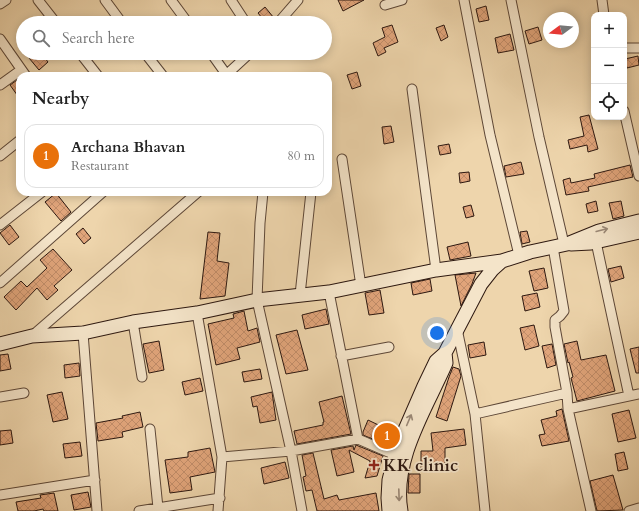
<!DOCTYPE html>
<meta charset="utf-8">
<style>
:root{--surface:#fff;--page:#f6f6f6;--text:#222;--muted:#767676;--line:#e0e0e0;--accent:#8f2418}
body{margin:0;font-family:Cardo,serif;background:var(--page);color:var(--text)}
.controls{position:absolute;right:12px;top:12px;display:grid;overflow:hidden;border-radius:8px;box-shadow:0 2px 10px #0003}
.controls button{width:36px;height:36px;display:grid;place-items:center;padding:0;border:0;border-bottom:1px solid var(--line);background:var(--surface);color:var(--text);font:20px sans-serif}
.compass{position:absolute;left:543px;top:12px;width:36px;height:36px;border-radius:50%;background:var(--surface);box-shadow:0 2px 10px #0003;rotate:254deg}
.you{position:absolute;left:437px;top:333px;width:14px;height:14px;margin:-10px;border:3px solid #fff;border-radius:50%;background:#1a73e8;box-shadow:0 0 0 6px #1a73e833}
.badge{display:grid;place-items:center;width:26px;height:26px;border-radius:50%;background:var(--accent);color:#fff;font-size:13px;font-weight:700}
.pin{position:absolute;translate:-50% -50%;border:2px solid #fff;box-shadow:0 1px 4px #0006}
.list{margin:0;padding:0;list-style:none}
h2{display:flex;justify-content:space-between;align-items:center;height:52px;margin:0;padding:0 16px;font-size:17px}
h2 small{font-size:13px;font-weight:400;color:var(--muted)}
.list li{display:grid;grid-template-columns:26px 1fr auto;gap:12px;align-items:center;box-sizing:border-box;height:64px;margin:0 8px 8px;padding:0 8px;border:1px solid var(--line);border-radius:12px}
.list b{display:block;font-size:15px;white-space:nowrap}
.list p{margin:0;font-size:13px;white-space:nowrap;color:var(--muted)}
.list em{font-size:13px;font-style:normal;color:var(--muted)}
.icon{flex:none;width:22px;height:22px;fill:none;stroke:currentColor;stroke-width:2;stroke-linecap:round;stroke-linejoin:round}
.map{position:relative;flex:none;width:639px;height:511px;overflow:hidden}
.search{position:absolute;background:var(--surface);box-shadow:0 2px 10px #0003;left:16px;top:16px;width:316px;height:44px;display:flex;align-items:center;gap:10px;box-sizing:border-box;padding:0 14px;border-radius:22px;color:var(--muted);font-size:15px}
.panel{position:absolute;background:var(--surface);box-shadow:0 2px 10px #0003;left:16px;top:72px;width:316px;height:124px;border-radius:12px}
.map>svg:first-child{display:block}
.building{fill:url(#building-cross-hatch);stroke:#2d1810}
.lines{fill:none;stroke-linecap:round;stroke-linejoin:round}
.street-casing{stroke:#5d4737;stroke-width:11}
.secondary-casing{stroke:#2d1810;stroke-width:15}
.street{stroke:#f4e4c9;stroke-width:9}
.secondary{stroke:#f4e4c9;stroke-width:13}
.oneway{stroke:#9a8876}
.poi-dot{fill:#8f2418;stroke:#f4e4c9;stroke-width:1.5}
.labels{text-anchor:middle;stroke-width:3.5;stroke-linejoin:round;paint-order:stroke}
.poi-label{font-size:17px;font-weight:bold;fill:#2d1810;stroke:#f4e4c9;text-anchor:start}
</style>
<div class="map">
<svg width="639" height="511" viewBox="0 0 639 511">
<defs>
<pattern id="building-cross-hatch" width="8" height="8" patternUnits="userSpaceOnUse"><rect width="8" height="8" fill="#e0a47a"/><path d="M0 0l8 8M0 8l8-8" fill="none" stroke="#c08c68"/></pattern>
</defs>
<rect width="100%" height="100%" fill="#eed5ac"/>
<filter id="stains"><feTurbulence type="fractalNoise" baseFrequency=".005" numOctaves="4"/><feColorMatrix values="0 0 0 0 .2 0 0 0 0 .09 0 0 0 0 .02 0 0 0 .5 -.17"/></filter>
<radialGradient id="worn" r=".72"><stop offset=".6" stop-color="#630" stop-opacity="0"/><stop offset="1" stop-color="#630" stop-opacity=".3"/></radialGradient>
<path class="building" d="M338 0H364L343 11Z
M486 6 489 20 479 22 476 9Z
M265 7 274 18 270 23H266L258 13Z
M392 25 398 42 384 48 386 52 378 56 373 43 385 37 382 28Z
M444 25 448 37 441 41 436 28Z
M538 27 542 40 529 44 525 31Z
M510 34 514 50 498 53 495 38Z
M35 53H41L48 62 39 70 29 58Z
M638 56 639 65 627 68 625 59Z
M357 72 361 86 352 89 347 75Z
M20 78V99L10 85Z
M589 115 598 149 588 152 587 145 570 149 568 140 584 136 580 117Z
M391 126 394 142 384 144 382 127Z
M449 144 451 153 440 155 438 146Z
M521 162 524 174 506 177 504 166Z
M630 165 633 177 588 187 589 191 566 195 563 180 570 178 571 183 595 178 594 174Z
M469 172 470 181 460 183 459 173Z
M56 193 71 212 61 221 45 202Z
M596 201 598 211 588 213 586 204Z
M621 201 624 216 613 219 609 203Z
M471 205 474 216 466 218 463 207Z
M10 225 19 237 9 245 0 233Z
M83 228 91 238 84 244 76 234Z
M527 231 530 242 522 244 520 232Z
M208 232 220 233 217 261 229 263 225 296 200 299Z
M468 242 471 256 450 260 447 247Z
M53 249 72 270 54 286 58 290 47 300 37 288 16 310 4 297 21 281 27 287 47 268 40 260Z
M621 266 624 278 611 282 608 269Z
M544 268 548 288 534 291 529 271Z
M476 273 472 284 461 306 455 275Z
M430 279 432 291 413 295 411 283Z
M380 290 384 313 369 315 365 293Z
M537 293 540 307 525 311 522 296Z
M326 309 329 324 305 329 302 315Z
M244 311 248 331 257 328 260 342 237 348 240 359 216 365 208 324 234 318 233 314Z
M534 325 539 346 525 350 520 328Z
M297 330 308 370 286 374 276 335Z
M159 341 164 370 149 373 143 344Z
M577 341 581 360 606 355 615 391 577 401 571 378 573 377 569 362 568 363 564 344Z
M484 342 486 355 470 358 468 345Z
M552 344 556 365 547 368 542 346Z
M639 347V373H636L630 349Z
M8 354 11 369 0 371V355Z
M79 363 80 376 65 378 64 365Z
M453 367 459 369 461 376 447 421 436 417 449 377Z
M260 369 262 379 244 382 242 372Z
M200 378 203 391 185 395 182 382Z
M62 392 68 419 53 422 47 395Z
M272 392 276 420 260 423 257 406 253 407 251 397Z
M342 396 351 434 297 444 294 431 323 425V422H324L319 402Z
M562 409 569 441 542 446 539 435 545 434 541 420 557 416 556 411Z
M629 410 636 438 618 442 612 414Z
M140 412 143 427 122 432 123 437 98 441 96 423 123 418 122 416Z
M368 420 393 432 387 445 363 435V432Z
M464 429 466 445 445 448V470H421V451H433L431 433Z
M11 430 13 443 0 445V431Z
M80 442 82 456 65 458 63 444Z
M356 445 383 456 377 476 365 478 370 461 349 450 354 472 337 476 331 450 353 446 354 450Z
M210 448 215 472 190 477 192 490 170 493 165 460 188 457V452Z
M624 452 628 469 618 471 615 454Z
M313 453 324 499 337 495 339 500 376 493 379 511H317L312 490 306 491 303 477 306 476 302 455Z
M285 462 289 478 264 484 261 468Z
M409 474H420V493H408Z
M613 475 623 510 597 511 590 481Z
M88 492 91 507 74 510 71 495Z
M54 493 58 511H44L43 509 34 511H18L16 502 41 498 40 495Z"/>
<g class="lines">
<defs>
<path id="street" d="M38 0 56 23
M105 0 122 23
M171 0 188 23
M231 0 246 23
M464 0 490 135 519 255
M511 0 539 137 564 244
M602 0 604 15
M0 4 6 0
M385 5 402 0
M278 23 298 0
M0 39 26 76
M624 48H639
M80 53 98 76
M145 53 163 76
M211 53 226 74
M225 76 250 53
M0 85 21 70
M412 89 436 270
M624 111 639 176
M0 156 20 140
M342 159 361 286
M263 192 260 223 257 300 291 451 302 511
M0 225 42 192
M596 242 629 396
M553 247 564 311 560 316 555 320V327L567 393 568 409 591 511
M0 283 103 192
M329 292 358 439
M300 295 311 192
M197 313 222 457 218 511
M133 322 142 377
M457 329 475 414 485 511
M83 333 97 511
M32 336 198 192
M341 356 389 347
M0 397 24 393
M568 409 639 394
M475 414 567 393
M150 429 158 508
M222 457 291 451 358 439 400 457
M0 495 95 480
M139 511 220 498
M629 511 639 508"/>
<path id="secondary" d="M571 244 591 243 639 232
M0 344 32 336 83 333 133 322 197 313 257 300 329 292 436 270 502 261
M389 511 388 498 389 480 397 448 424 386 436 361 445 353 481 284 492 270 502 261 530 252 567 244 599 231 639 221
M401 511C392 460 426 409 446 363L445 353"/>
</defs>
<use href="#street" class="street-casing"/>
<use href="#secondary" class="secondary-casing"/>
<use href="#street" class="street"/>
<use href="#secondary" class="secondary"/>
</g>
<defs><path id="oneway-shaft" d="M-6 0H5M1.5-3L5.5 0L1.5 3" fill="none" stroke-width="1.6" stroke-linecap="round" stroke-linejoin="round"/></defs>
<g class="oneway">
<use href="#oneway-shaft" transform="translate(602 230) rotate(-14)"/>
<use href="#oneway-shaft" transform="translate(409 420) rotate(-67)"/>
<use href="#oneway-shaft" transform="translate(399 495) rotate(88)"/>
</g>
<path class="poi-dot" d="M372 459h4v4h4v4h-4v4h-4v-4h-4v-4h4z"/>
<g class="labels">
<g class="poi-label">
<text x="383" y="471">KK clinic</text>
</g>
</g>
<rect width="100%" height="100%" filter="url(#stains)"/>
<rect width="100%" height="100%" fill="url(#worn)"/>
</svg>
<div class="controls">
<button>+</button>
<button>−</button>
<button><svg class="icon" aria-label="locate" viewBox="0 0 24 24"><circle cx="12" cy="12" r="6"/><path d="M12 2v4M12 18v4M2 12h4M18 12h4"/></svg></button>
</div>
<svg class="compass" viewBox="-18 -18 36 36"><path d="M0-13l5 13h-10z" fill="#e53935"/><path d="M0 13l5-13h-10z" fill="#767676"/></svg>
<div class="you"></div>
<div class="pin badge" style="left:387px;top:436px;background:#e8710a">1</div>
<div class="search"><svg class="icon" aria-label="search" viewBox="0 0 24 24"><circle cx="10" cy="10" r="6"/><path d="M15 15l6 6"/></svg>Search here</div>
<section class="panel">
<h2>Nearby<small></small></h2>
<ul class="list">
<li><span class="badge" style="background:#e8710a">1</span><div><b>Archana Bhavan</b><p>Restaurant</p></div><em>80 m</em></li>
</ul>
</section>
</div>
